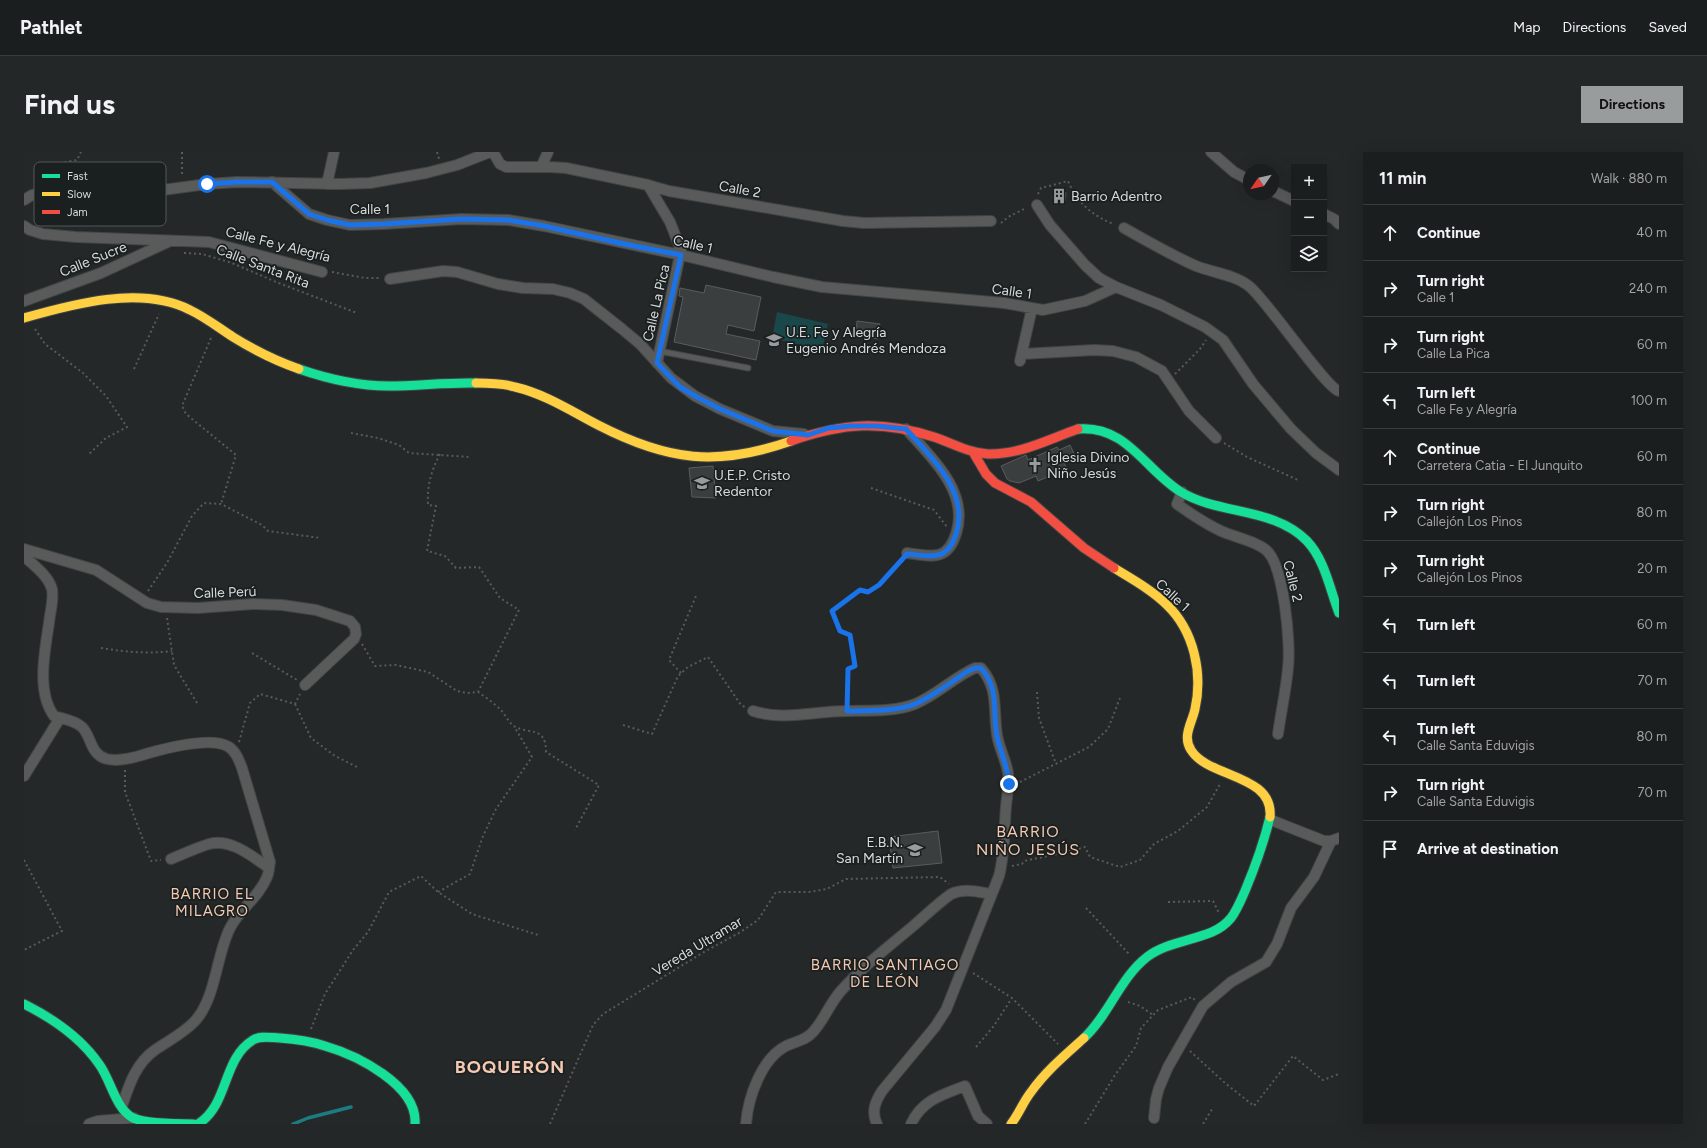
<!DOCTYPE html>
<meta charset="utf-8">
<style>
:root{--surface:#1b1e1e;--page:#242727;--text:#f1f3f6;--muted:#a0a2a4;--line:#393c3c;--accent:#999c9c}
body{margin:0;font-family:Figtree,sans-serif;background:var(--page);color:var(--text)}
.controls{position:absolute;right:12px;top:12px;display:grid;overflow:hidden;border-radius:0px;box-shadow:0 4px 16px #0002}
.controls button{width:36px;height:36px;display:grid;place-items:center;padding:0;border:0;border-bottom:1px solid var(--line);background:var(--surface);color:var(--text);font:20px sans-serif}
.compass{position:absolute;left:1219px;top:12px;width:36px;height:36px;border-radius:50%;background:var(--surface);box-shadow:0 4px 16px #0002;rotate:236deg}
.stop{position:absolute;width:12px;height:12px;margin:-9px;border:3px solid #1a73e8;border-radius:50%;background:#fff}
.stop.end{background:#1a73e8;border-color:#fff;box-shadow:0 1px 4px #0008}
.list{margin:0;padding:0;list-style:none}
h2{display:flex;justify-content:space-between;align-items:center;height:52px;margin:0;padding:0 16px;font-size:17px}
h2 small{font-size:13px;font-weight:400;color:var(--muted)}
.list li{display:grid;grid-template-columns:26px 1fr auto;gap:12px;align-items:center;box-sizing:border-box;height:56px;padding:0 16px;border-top:1px solid var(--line)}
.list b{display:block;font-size:15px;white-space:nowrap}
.list p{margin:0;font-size:13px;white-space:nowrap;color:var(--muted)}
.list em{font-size:13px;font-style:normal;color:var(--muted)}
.icon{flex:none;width:22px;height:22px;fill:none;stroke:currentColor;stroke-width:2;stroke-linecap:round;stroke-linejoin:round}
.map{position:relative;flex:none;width:1315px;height:972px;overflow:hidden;border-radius:0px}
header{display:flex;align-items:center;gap:24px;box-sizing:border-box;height:56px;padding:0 20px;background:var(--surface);border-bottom:1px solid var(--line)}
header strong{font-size:19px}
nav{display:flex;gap:22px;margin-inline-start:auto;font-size:14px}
.intro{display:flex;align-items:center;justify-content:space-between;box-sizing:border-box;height:96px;padding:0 24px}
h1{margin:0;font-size:28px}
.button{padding:10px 18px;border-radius:0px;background:var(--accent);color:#111;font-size:14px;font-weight:700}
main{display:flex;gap:24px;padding:0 24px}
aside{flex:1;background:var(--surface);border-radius:0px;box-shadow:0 4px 16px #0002}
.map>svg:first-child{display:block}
.green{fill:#1a474a}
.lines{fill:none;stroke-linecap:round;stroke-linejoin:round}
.stream{stroke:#1c7c82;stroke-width:3.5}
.building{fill:#3b3e3e;stroke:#585c5c}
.lane-casing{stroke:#424545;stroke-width:7}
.street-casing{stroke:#424545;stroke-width:12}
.fast-casing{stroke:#424545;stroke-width:11}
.slow-casing{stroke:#424545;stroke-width:11}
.jam-casing{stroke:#424545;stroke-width:11}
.path{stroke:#595a5a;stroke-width:2;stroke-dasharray:2 3;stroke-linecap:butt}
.lane{stroke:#595b5b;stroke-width:5}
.street{stroke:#595b5b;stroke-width:10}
.fast{stroke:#16e098;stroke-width:9}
.slow{stroke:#ffcf43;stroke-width:9}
.jam{stroke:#f24e42;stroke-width:9}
.route{stroke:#1a73e8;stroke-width:5}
.labels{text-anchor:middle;stroke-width:3.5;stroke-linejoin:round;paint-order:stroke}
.street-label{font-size:14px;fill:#d8dbdb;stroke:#1a1f1f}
.poi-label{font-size:14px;fill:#d8dbdb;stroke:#1a1f1f;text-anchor:start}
.neighbourhood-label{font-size:15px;letter-spacing:1px;fill:#f5c9b1;stroke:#1a1f1f}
.quarter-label{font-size:16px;letter-spacing:1px;fill:#f5c9b1;stroke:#1a1f1f}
.district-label{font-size:18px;font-weight:bold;letter-spacing:1px;fill:#f5c9b1;stroke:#1a1f1f}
.key{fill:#1a1f1f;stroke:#535757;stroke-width:1}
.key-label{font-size:11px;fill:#d8dbdb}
</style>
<header>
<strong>Pathlet</strong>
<nav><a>Map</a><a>Directions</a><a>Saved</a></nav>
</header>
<div class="intro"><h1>Find us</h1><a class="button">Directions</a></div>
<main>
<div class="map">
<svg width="1315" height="972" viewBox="0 0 1315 972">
<rect width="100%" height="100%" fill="#242828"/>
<path class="green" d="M753 160 804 172 798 198 748 186Z"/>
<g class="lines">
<path class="stream" d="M269 972 284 966 327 955"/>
</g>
<path class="building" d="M1037 37 1042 41 1041 49 1034 51 1029 46 1030 39Z
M682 133 737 145 730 179 704 173 702 182 736 189 732 208 650 190 659 145 655 144 656 136 680 141Z
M833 169 856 172 854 187 832 183Z
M1046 293 1052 306 1040 311 1043 317 1014 329 1012 324 995 331 986 329 983 327 977 314 1002 303 1004 308 1033 295 1035 298Z
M689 314 692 346 668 345 665 316Z
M914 679 918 711 869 716 865 685Z"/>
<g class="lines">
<defs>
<path id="lane" d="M635 199 724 216"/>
<path id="street" d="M469 0 476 12 482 15H526L542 16 624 33 645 39 819 69 840 71 967 69
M1187 0 1210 20 1225 28
M517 15 524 0
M248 30 285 62 303 68 326 73 360 72 437 67 484 68 520 74 657 103 749 125 798 135 980 151 1019 158 1061 149 1092 135
M303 32 310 0
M624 33 646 70 657 98 633 211
M1249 39 1270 49
M0 48 8 43 16 41 50 45H87L183 32 213 30 316 32 346 31 402 21 433 13 466 0
M1013 53 1026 73 1061 113 1075 126 1092 135 1137 153 1181 175 1199 188 1229 232 1267 277 1292 301 1315 318
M1300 62 1310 67 1315 72
M0 74 6 78 19 82 52 85 185 90 298 120
M1100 76C1123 89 1147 103 1172 114 1190 121 1212 123 1226 135 1244 150 1302 236 1315 239
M366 127 419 119 433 120 474 132 499 136 529 137 546 141 560 147 598 177 616 192 647 226 671 244 696 257 749 279 780 282
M0 149 77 121 144 90
M998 202 1070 198 1089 199 1112 205 1138 219 1165 259 1192 286
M996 209 1008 156
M882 277C907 305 946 340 932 382 923 410 907 404 883 401
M1158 340 1153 352C1167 362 1182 372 1197 379 1210 385 1232 389 1242 398 1260 413 1267 493 1264 516 1262 538 1257 560 1254 582
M0 397 72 418 123 451 137 455 174 456 229 452 258 453 292 458 326 469 331 475 332 482 330 487 281 533
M0 404C10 414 24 423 28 437 30 448 26 460 25 471 21 498 12 540 30 564 39 567 50 568 58 575 68 585 66 603 83 607 96 610 112 605 125 601 143 596 188 584 205 595 212 600 215 608 218 616L246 710C245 715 245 721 243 725 235 745 215 758 206 776 192 804 192 846 171 869 160 881 144 889 131 898 112 911 105 933 98 954
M729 559C755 567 778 562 804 560 831 557 866 562 891 552 913 543 930 525 951 516H957C975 537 969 557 973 583 975 596 982 608 984 621 986 632 983 643 982 654 980 678 981 701 975 724L922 858 911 875 858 939C851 950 847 960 853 972
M0 624 36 566
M1247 668 1300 689H1307L1315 686
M147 707C159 702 172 696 185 692 207 686 229 705 245 716
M1130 966 1132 947 1135 936 1144 915 1179 854 1207 830 1242 810 1253 792 1267 756 1290 725 1307 689
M65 972 74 969 110 966
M722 972C724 946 737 907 762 894 772 889 781 889 789 880 800 868 805 853 816 840 837 816 863 796 888 775 901 764 913 752 927 742 940 736 954 740 968 742
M887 972C898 948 918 943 941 934L954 964 963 972"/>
<path id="fast" d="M275 217C304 227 334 234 365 234 394 234 423 230 452 231
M1054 277C1103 273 1121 318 1157 340 1195 363 1250 355 1283 389 1301 408 1306 438 1315 461
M0 852C28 866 57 886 75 912 87 928 91 956 109 966 123 972 153 972 169 972
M1060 886C1085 863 1096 826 1123 805 1141 791 1167 789 1188 780 1195 777 1202 772 1207 766 1213 758 1217 748 1221 739 1231 715 1240 690 1246 665
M174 972C205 953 198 907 229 888 237 883 247 886 256 886 271 887 286 889 301 894 332 903 394 933 391 972"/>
<path id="slow" d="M0 166C49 152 117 133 166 158 181 165 195 176 209 185 230 198 252 209 275 217
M452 231C465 231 478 231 491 235 521 242 547 259 574 273 644 309 693 315 767 289
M1090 416C1108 427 1128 438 1143 453 1170 479 1179 521 1171 557 1168 571 1158 584 1167 598 1184 626 1250 622 1246 665
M987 972C995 962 999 950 1007 940 1022 919 1041 903 1060 886"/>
<path id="jam" d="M767 289C819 271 857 268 910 285 928 291 945 301 964 302 996 303 1025 287 1054 277
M949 300 962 322 971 331 1007 350 1060 396 1090 416"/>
</defs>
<use href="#lane" class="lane-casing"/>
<use href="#street" class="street-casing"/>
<use href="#fast" class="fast-casing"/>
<use href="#slow" class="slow-casing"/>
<use href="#jam" class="jam-casing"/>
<path class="path" d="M158 0V24
M413 0 415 7
M36 33 32 12 53 8 57 0
M1014 42 1017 36 1044 29C1053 50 1068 64 1090 72
M977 71 984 65 1002 56
M160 101 178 102 208 111 252 130 333 161
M308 120 341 126H357
M11 177 21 192 59 221 82 244 103 275 82 286 65 302
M187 186 158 254 162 262 212 303 197 352
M110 217 135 162
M1151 222 1176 197 1182 188
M327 281 354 286 375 293 385 301 446 305
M1200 291 1223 305 1274 328
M416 302C407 319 403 334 404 353L412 354 403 399 421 404 432 416 455 415 476 446 495 458 454 540
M847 336 910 358 923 375
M124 439 143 411 168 364 180 351 197 352 238 373 244 379 297 386
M143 466 150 513 173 551
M338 492 351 514 372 513 404 520 433 539 443 541 454 540C461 545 470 551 476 557 481 562 484 570 490 574 504 583 522 573 522 600L575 633 551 678
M77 496C101 500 124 502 148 499
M228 501 273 528
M657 521 645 508 672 444
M1013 540 1015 566 1032 612
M823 549 824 517 831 514 826 483 816 479 808 459 836 439 844 440 855 433 877 408
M271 552 287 586 311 604 333 615
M599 573 628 582 654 524 664 515 684 505 717 553 721 555
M215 590 226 551 236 542 271 552 276 542
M101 618V640L127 709 137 708
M996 630 1065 595 1084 577 1096 546
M0 708 38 779 0 798
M988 714 998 712 1000 709 1039 701 1061 695 1066 705 1096 715 1116 708 1130 692 1154 679 1183 655 1196 632
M414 740 446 722 459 684 472 657 508 605 490 574
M1144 750 1189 749 1195 761
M1062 756 1106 803
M949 821 988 846 1034 892
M1104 850 1116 854 1129 863
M287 877 301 842 329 798 344 780 365 740 397 724 414 740 448 762 514 783
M952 895 969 875 988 846
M1166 899 1201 931 1230 954 1269 904 1299 928 1315 922
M526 972 569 873 579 862 680 800 715 781 734 768 752 740H785L803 737 822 727 916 725 925 732
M1061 972 1091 923 1112 894 1117 876 1134 858 1168 845 1171 848
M1179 972 1188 957"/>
<use href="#lane" class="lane"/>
<use href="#street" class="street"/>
<use href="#fast" class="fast"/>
<use href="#slow" class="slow"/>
<use href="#jam" class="jam"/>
</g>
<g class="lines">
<path class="route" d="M183 32 213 30H248L285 62 303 68 326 73 360 72 437 67 484 68 520 74 605 93 657 103 633 211 656 235 671 244 696 257 749 279 784 283 805 276 827 274H853L882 277C907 305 946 340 932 382 923 410 907 404 883 402L855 433 844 440 836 438 808 459 816 479 826 483 831 514 824 517 823 559C845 558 871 560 891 552 910 544 927 530 944 519L951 516H957C976 538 968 558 973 584 976 600 984 614 985 632"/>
</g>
<defs>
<symbol id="building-bare" viewBox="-9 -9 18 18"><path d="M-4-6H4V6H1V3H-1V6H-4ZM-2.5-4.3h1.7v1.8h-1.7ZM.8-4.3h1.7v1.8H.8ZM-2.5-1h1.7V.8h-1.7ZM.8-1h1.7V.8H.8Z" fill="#999c9c" stroke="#1a1f1f" stroke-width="2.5" paint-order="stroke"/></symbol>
<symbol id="school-bare" viewBox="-9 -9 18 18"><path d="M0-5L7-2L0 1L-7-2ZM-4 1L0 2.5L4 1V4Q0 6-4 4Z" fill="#999c9c" stroke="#1a1f1f" stroke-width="2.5" paint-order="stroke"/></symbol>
<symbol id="church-bare" viewBox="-9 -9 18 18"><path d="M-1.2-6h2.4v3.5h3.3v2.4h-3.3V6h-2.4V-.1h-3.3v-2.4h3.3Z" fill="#999c9c" stroke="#1a1f1f" stroke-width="2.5" paint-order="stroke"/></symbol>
</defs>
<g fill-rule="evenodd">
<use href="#building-bare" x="1024" y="33" width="22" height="22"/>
<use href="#school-bare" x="739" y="177" width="22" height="22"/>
<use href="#church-bare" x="1000" y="302" width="22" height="22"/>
<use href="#school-bare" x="667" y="320" width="22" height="22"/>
<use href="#school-bare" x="880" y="687" width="22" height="22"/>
</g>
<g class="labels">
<g class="street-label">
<text transform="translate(716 37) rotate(10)" y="5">Calle 2</text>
<text x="346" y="62">Calle 1</text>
<text transform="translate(254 92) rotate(14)" y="5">Calle Fe y Alegría</text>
<text transform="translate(669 92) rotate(13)" y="5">Calle 1</text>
<text transform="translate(69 107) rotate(-22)" y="5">Calle Sucre</text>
<text transform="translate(239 114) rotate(21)" y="5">Calle Santa Rita</text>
<text transform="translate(988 139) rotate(8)" y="5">Calle 1</text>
<text transform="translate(632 151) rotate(-77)" y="5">Calle La Pica</text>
<text transform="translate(1269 429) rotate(76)" y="5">Calle 2</text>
<text transform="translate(201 440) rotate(-2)" y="5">Calle Perú</text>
<text transform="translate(1149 443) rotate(43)" y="5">Calle 1</text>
<text transform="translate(673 794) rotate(-31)" y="5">Vereda Ultramar</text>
</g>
<g class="poi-label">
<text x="1047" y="49">Barrio Adentro</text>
<text x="762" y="185">U.E. Fe y Alegría<tspan x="762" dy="16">Eugenio Andrés Mendoza</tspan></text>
<text x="1023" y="310">Iglesia Divino<tspan x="1023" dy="16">Niño Jesús</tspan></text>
<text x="690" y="328">U.E.P. Cristo<tspan x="690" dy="16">Redentor</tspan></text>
<text x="879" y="695" text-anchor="end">E.B.N.<tspan x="879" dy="16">San Martín</tspan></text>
</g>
<g class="neighbourhood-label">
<text x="188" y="747">BARRIO EL<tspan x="188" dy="17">MILAGRO</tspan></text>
<text x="861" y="818">BARRIO SANTIAGO<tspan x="861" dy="17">DE LEÓN</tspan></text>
</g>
<g class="quarter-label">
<text x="1004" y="685">BARRIO<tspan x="1004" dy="18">NIÑO JESÚS</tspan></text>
</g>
<g class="district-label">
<text x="486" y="921">BOQUERÓN</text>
</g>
</g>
<rect x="10" y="10" width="132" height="64" rx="6" class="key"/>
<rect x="18" y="22" width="18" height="4" fill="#16e098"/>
<rect x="18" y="40" width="18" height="4" fill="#ffcf43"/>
<rect x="18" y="58" width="18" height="4" fill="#f24e42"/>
<g class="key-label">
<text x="43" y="28">Fast</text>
<text x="43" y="46">Slow</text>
<text x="43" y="64">Jam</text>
</g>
</svg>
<div class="controls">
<button>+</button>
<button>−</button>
<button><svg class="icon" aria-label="layers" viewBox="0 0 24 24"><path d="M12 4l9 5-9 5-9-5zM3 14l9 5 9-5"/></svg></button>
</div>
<svg class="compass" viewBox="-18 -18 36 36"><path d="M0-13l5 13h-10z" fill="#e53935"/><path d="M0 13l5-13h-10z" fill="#a0a2a4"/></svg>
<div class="stop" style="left:183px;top:32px"></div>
<div class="stop end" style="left:985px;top:632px"></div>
</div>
<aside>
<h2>11 min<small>Walk · 880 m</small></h2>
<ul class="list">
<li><svg class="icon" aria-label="ahead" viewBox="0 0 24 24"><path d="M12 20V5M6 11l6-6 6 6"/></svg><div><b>Continue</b></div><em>40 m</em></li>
<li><svg class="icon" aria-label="right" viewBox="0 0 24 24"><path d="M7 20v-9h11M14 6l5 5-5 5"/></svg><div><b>Turn right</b><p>Calle 1</p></div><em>240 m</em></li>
<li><svg class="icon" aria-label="right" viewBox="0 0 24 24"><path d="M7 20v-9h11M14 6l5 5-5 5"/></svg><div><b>Turn right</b><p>Calle La Pica</p></div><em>60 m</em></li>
<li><svg class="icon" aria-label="left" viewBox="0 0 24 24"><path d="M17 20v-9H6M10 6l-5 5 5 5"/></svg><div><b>Turn left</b><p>Calle Fe y Alegría</p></div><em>100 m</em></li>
<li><svg class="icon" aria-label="ahead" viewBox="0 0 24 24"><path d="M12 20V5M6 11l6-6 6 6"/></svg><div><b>Continue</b><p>Carretera Catia - El Junquito</p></div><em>60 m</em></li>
<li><svg class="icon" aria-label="right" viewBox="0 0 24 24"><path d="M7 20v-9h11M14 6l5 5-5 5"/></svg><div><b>Turn right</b><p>Callejón Los Pinos</p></div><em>80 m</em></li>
<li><svg class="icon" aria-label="right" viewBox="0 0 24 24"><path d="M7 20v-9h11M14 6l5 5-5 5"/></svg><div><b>Turn right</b><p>Callejón Los Pinos</p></div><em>20 m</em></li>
<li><svg class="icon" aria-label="left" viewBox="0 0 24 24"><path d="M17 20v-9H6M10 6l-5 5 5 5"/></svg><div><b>Turn left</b></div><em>60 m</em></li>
<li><svg class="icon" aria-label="left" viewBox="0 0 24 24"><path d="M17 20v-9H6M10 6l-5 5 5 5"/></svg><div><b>Turn left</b></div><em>70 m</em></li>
<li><svg class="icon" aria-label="left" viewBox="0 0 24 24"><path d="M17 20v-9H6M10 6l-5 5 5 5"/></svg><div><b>Turn left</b><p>Calle Santa Eduvigis</p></div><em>80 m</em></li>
<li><svg class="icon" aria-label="right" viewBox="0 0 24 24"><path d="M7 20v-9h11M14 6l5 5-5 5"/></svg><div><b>Turn right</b><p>Calle Santa Eduvigis</p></div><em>70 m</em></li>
<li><svg class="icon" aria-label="arrive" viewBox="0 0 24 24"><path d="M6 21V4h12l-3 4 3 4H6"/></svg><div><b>Arrive at destination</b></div></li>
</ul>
</aside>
</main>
